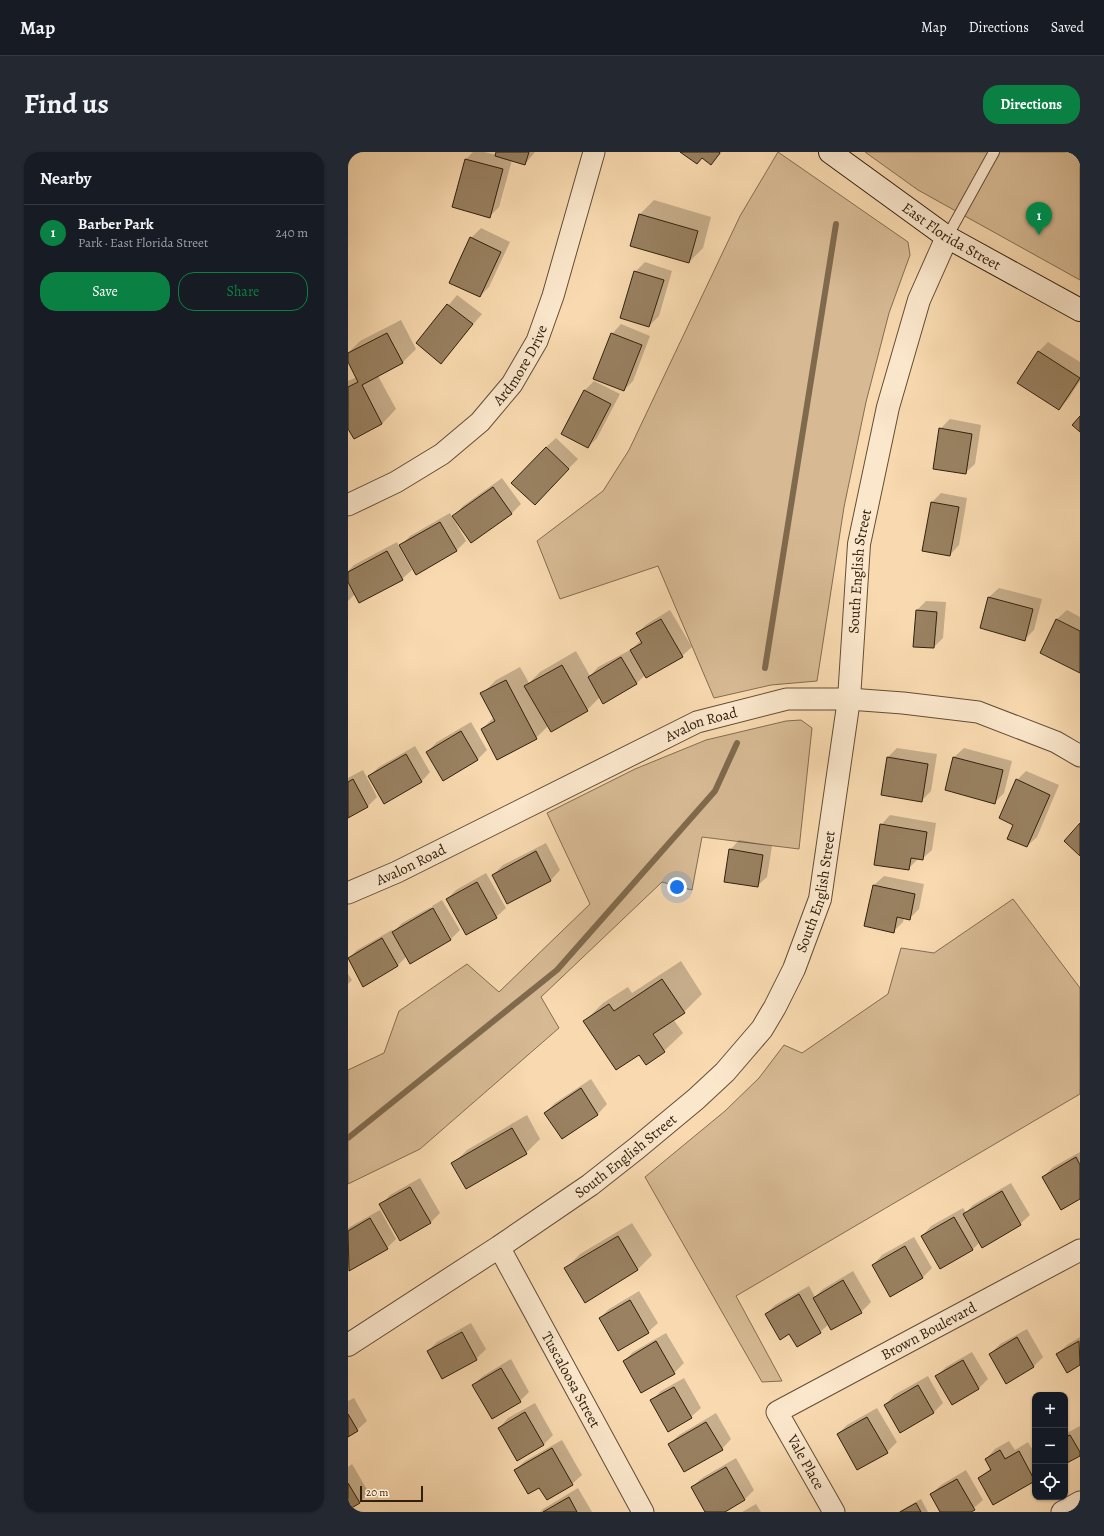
<!DOCTYPE html>
<meta charset="utf-8">
<style>
:root{--surface:#171b24;--page:#242831;--text:#f1f3f6;--muted:#9ea1a6;--line:#363941;--accent:#0b8043}
body{margin:0;font-family:Alegreya,serif;background:var(--page);color:var(--text)}
.controls{position:absolute;right:12px;bottom:12px;display:grid;overflow:hidden;border-radius:8px;box-shadow:0 1px 3px #0004}
.controls button{width:36px;height:36px;display:grid;place-items:center;padding:0;border:0;border-bottom:1px solid var(--line);background:var(--surface);color:var(--text);font:20px sans-serif}
.scale{position:absolute;left:12px;bottom:10px;width:63px;box-sizing:border-box;padding-left:4px;border:2px solid #31200c;border-top:0;font-size:11px;line-height:14px;white-space:nowrap;color:#31200c;-webkit-text-stroke:3px #fbe7cc;paint-order:stroke}
.you{position:absolute;left:329px;top:735px;width:14px;height:14px;margin:-10px;border:3px solid #fff;border-radius:50%;background:#1a73e8;box-shadow:0 0 0 6px #1a73e833}
.badge{display:grid;place-items:center;width:26px;height:26px;border-radius:50%;background:var(--accent);color:#fff;font-size:13px;font-weight:700}
.pin{position:absolute;translate:-50% -33px;filter:drop-shadow(0 1px 2px #0008)}
.pin::after{content:'';position:absolute;top:21px;width:14px;height:12px;background:inherit;clip-path:polygon(0 0,100% 0,50% 100%)}
.list{margin:0;padding:0;list-style:none}
h2{display:flex;justify-content:space-between;align-items:center;height:52px;margin:0;padding:0 16px;font-size:17px}
h2 small{font-size:13px;font-weight:400;color:var(--muted)}
.list li{display:grid;grid-template-columns:26px 1fr auto;gap:12px;align-items:center;box-sizing:border-box;height:56px;padding:0 16px;border-top:1px solid var(--line)}
.list b{display:block;font-size:15px;white-space:nowrap}
.list p{margin:0;font-size:13px;white-space:nowrap;color:var(--muted)}
.list em{font-size:13px;font-style:normal;color:var(--muted)}
.actions{display:flex;gap:8px;padding:12px 16px}
.actions a{flex:1;padding:9px 0;border:1px solid var(--accent);border-radius:16px;text-align:center;font-size:14px;color:var(--accent)}
.actions .main{background:var(--accent);color:#fff}
.icon{flex:none;width:22px;height:22px;fill:none;stroke:currentColor;stroke-width:2;stroke-linecap:round;stroke-linejoin:round}
.map{position:relative;flex:none;width:732px;height:1360px;overflow:hidden;border-radius:16px}
header{display:flex;align-items:center;gap:24px;box-sizing:border-box;height:56px;padding:0 20px;background:var(--surface);border-bottom:1px solid var(--line)}
header strong{font-size:19px}
nav{display:flex;gap:22px;margin-inline-start:auto;font-size:14px}
.intro{display:flex;align-items:center;justify-content:space-between;box-sizing:border-box;height:96px;padding:0 24px}
h1{margin:0;font-size:28px}
.button{padding:10px 18px;border-radius:16px;background:var(--accent);color:#fff;font-size:14px;font-weight:700}
main{display:flex;gap:24px;padding:0 24px}
aside{flex:1;background:var(--surface);border-radius:16px;box-shadow:0 1px 3px #0004}
.map>svg:first-child{display:block}
.green{fill:#d7ba94;stroke:#846d50}
.shadow{fill:#0003;fill-rule:evenodd}
.lines{fill:none;stroke-linecap:round;stroke-linejoin:round}
.stream{stroke:#806a4d;stroke-width:6}
.building{fill:#998161;stroke:#31200c}
.service-casing{stroke:#634e35;stroke-width:12}
.minor-casing{stroke:#634e35;stroke-width:23}
.tertiary-casing{stroke:#634e35;stroke-width:24}
.secondary-casing{stroke:#31200c;stroke-width:24}
.service{stroke:#fbe7cc;stroke-width:10}
.minor{stroke:#fbe7cc;stroke-width:21}
.tertiary{stroke:#fbe7cc;stroke-width:22}
.secondary{stroke:#fbe7cc;stroke-width:22}
.labels{text-anchor:middle;stroke-width:4;stroke-linejoin:round;paint-order:stroke}
.street-label{font-size:15px;fill:#31200c;stroke:#fbe7cc}
</style>
<header>
<strong>Map</strong>
<nav><a>Map</a><a>Directions</a><a>Saved</a></nav>
</header>
<div class="intro"><h1>Find us</h1><a class="button">Directions</a></div>
<main>
<aside>
<h2>Nearby<small></small></h2>
<ul class="list">
<li><span class="badge">1</span><div><b>Barber Park</b><p>Park · East Florida Street</p></div><em>240 m</em></li>
</ul>
<div class="actions"><a class="main">Save</a><a>Share</a></div>
</aside>
<div class="map">
<svg width="732" height="1360" viewBox="0 0 732 1360">
<rect width="100%" height="100%" fill="#f9dab0"/>
<filter id="stains"><feTurbulence type="fractalNoise" baseFrequency=".005" numOctaves="4"/><feColorMatrix values="0 0 0 0 .2 0 0 0 0 .09 0 0 0 0 .02 0 0 0 .5 -.17"/></filter>
<radialGradient id="worn" r=".72"><stop offset=".6" stop-color="#630" stop-opacity="0"/><stop offset="1" stop-color="#630" stop-opacity=".3"/></radialGradient>
<path class="green" d="M430 0 560 90 562 103 541 161 518 250 496 355 469 529 423 533 366 546 310 414 212 447 189 389 255 339 281 298 392 64Z
M517 0H732V128L570 38Z
M453 568 464 576 451 697 354 685 344 738 314 730 193 845 211 876 72 997 0 1032V918L36 901 51 859 119 812 151 840 242 752 199 661 287 617 358 588 438 569Z
M665 747 732 836V942L388 1144 434 1229 414 1230 297 1025 377 959 411 926 436 893 454 901 540 842 553 796 586 801Z"/>
<path class="shadow" d="M125 0H136L148 3 149 0H187L177 12 164 8 151 55 141 65 105 55 118 7Z
M334 0H374L363 12 355 5 349 11Z
M306 48 363 65 355 96 341 110 292 62Z
M133 76 162 90 141 135 132 144 102 130 123 86Z
M297 110 324 119 311 164 301 174 287 120Z
M109 143 134 162 93 210 69 191Z
M53 168 68 197 54 211 30 224 48 257 34 272 0 275V229L9 225 0 207V201L12 189Z
M273 172 302 184 285 229 276 238 264 182Z
M700 190 732 210V229L720 247 711 257 671 231 691 199Z
M246 229 272 242 249 286 240 295 214 281 237 238Z
M602 267 633 273 627 312 617 321 592 277Z
M208 286 230 307 196 342 198 295Z
M154 326 173 352 163 362 106 364 115 354Z
M593 341 619 346 611 393 602 403 583 351Z
M102 361 118 389 108 399 54 396H52L64 418 54 427 7 442 0 449V419L6 413 49 390 51 395 62 384Z
M651 436 694 447 686 478 677 487 633 476 641 445Z
M578 449 598 450 595 486 586 495 569 458Z
M322 458 344 495 334 504 297 523 288 532 252 545 239 558 200 574 188 586 134 577 146 565 134 542 148 528 172 515 181 531 192 520 228 499 242 524 250 515 284 497 293 488 289 481 299 472Z
M719 458 732 465V520L693 501 709 467Z
M123 570 139 598 130 607 95 627 79 600 89 590Z
M67 594 82 620 73 630 21 624 31 615Z
M549 596 589 602 583 639 573 649 540 605Z
M616 596 664 609 656 641 646 651 598 637 606 605Z
M15 618 29 645 20 654 0 665V626Z
M678 619 711 633 689 685 679 694 669 628Z
M542 663 588 671 584 698 574 707H570L560 717 533 673Z
M391 688 424 694 419 725 409 734 382 698Z
M198 691 212 718 203 728 160 751 145 723 155 713Z
M138 721 158 756 148 765 99 747 108 738Z
M536 724 576 732 571 757 561 767 556 766 555 770 545 780 526 733Z
M94 748 112 778 103 787 59 804 50 813 15 833 0 807 9 798 44 778 45 780 54 771 83 755 101 786H103L84 754Z
M333 809 354 842 336 860 325 867 335 881 316 899 292 901 237 869 255 851 280 835 284 841ZM303 877 309 887H307L301 878Z
M0 822 4 828 0 832Z
M243 927 259 952 250 962 214 986 197 961 207 951Z
M179 963 192 987 178 1001 105 1012 119 998Z
M732 1000V1046L695 1025 705 1015Z
M72 1026 92 1061 83 1070 53 1087 33 1053 42 1043Z
M663 1031 682 1063 672 1072 632 1090 624 1098 574 1084 583 1074 615 1056 618 1060 625 1053Z
M32 1058 48 1087 39 1096 2 1118 0 1115V1076Z
M284 1071 304 1103 290 1117 237 1149 218 1116 232 1102Z
M566 1085 584 1116 575 1125 543 1144 525 1113 534 1103Z
M505 1119 523 1150 513 1160 484 1177 481 1172 472 1180 442 1181 418 1162 427 1153 461 1134 467 1145 475 1137Z
M291 1139 310 1171 300 1180 252 1166 261 1157Z
M123 1171 138 1197 128 1207 94 1225 80 1199 89 1190Z
M679 1177 695 1205 686 1214 658 1230 642 1202 652 1192Z
M318 1181 336 1211 326 1221 294 1240 276 1209 285 1200Z
M732 1185V1212L719 1219 709 1202 719 1193Z
M624 1200 640 1227 631 1236 604 1252 588 1225 598 1215Z
M163 1207 181 1240 172 1249 125 1233 135 1224Z
M580 1224 595 1251 586 1260 552 1280 537 1253 546 1243Z
M336 1226 353 1256 343 1265 303 1249 313 1239Z
M6 1246 19 1269 9 1278 0 1284V1249Z
M187 1251 205 1283 196 1292 169 1307 151 1276 160 1266Z
M529 1256 549 1290 539 1300 490 1282 499 1273Z
M368 1261 383 1287 374 1297 321 1292 331 1283Z
M732 1274V1302L717 1311V1282Z
M214 1288 234 1323 224 1332 192 1334 167 1318 177 1309Z
M661 1289 667 1298 680 1290 687 1302V1327L646 1351 631 1326 643 1316 638 1307 647 1297Z
M388 1306 406 1338 397 1347 375 1360H359L344 1335 354 1326Z
M4 1312 21 1341 11 1351 0 1357V1315Z
M618 1318 635 1348 621 1360H593L583 1342 593 1333Z
M230 1336 244 1360H192L195 1357Z
M573 1347 580 1360H550Z
M408 1352 413 1360H394Z"/>
<g class="lines">
<path class="stream" d="M417 516 488 72
M0 986 209 818 367 639 389 591"/>
</g>
<path class="building" d="M148 0H181L177 13 147 4Z
M332 0H371L372 1 363 13 354 6 349 12Z
M117 7 155 17 142 66 104 55Z
M291 62 350 79 341 111 282 94Z
M122 85 153 100 132 145 101 131Z
M286 119 316 128 301 175 272 166Z
M99 152 125 172 93 212 68 191Z
M39 181 55 211 14 233 34 272 6 287 0 277V235L10 230 0 210V201Z
M263 181 294 193 276 239 245 227Z
M690 199 732 226 711 258 669 231Z
M236 238 263 252 240 296 213 282Z
M732 264V280L724 273Z
M591 276 624 282 618 322 585 317Z
M198 295 221 317 187 353 163 331Z
M145 335 164 362 123 391 104 364Z
M583 350 611 355 602 404 574 399Z
M92 370 109 399 68 423 51 393Z
M39 399 55 428 11 451 0 430V420Z
M640 445 685 457 677 489 632 476Z
M568 458 589 460 586 496 565 495Z
M313 467 335 505 298 526 282 498 294 491 288 481Z
M708 467 732 479V521L692 501Z
M273 505 289 532 255 552 240 525Z
M214 513 240 559 203 580 176 534Z
M158 528 189 587 149 608 133 577 147 569 132 541Z
M113 579 130 608 95 629 78 600Z
M58 602 74 630 36 652 20 624Z
M539 605 580 612 574 650 533 643Z
M605 605 655 618 647 652 597 638Z
M5 627 20 655 0 666V630Z
M668 627 702 643 679 695 659 687 665 673 651 666Z
M732 671V704L716 689Z
M532 672 579 680 575 708 563 706 561 718 526 713Z
M381 697 415 703 410 735 376 730Z
M188 699 203 729 159 752 144 723Z
M129 730 149 766 118 783 98 747Z
M525 733 567 742 562 768 549 765 546 781 516 774Z
M85 756 103 788 62 812 44 780Z
M34 786 50 814 15 835 0 806Z
M314 827 337 861 305 882 317 900 298 913 291 903 268 918 235 869 261 852 266 859Z
M233 936 250 963 214 987 196 961Z
M164 976 179 1002 118 1037 103 1011Z
M728 1005 732 1013V1047L713 1058 694 1025Z
M62 1035 83 1071 52 1089 31 1052Z
M654 1039 673 1073 634 1096 615 1062Z
M606 1065 625 1098 592 1117 573 1084Z
M22 1066 40 1097 1 1119 0 1079Z
M270 1084 290 1118 237 1151 216 1116Z
M557 1094 575 1126 542 1145 524 1113Z
M495 1128 514 1161 483 1178 465 1146Z
M451 1142 473 1181 449 1195 441 1182 432 1188 417 1162Z
M282 1148 301 1181 270 1199 251 1166Z
M114 1180 129 1208 94 1227 79 1199Z
M669 1185 686 1215 658 1232 641 1202Z
M308 1189 327 1222 293 1241 275 1209Z
M731 1189 732 1213 719 1221 708 1202Z
M615 1208 631 1237 604 1253 587 1224Z
M153 1216 173 1250 144 1267 124 1233Z
M570 1233 586 1261 552 1281 536 1253Z
M326 1235 344 1266 320 1280 302 1248Z
M177 1260 196 1293 169 1309 150 1276Z
M0 1262 10 1279 0 1285Z
M519 1265 540 1301 509 1318 489 1282Z
M358 1270 375 1298 336 1320 320 1292Z
M722 1283 732 1300V1304L717 1312V1285Z
M204 1296 225 1333 199 1348 191 1336 180 1342 166 1318Z
M652 1298 657 1307 671 1299 687 1329 645 1353 630 1326 643 1318 637 1307Z
M378 1315 397 1348 377 1360H357L343 1335Z
M609 1327 627 1358 623 1360H592L582 1342Z
M0 1331 12 1351 0 1358Z
M221 1345 229 1360H195Z
M568 1351 573 1360H552Z"/>
<g class="lines">
<defs>
<path id="service" d="M599 85 646 0"/>
<g id="minor">
<path id="s1" d="M0 353 48 330 94 302 132 270 164 232 189 189 205 144 246 0"/>
<path id="s2" d="M0 741 49 720 349 570 439 547H501L555 551 630 560 708 590 732 604"/>
<path id="s3" d="M151 1095 295 1360"/>
<path id="s4" d="M486 1360 429 1260 732 1098"/>
<path d="M714 1360 732 1350"/>
</g>
<g id="tertiary">
<path id="s5" d="M0 1193 151 1095 242 1033 289 996 348 947 377 920 414 877 427 855 446 817 472 747 501 547 511 392 540 255 571 148 599 85"/>
</g>
<g id="secondary">
<path id="s6" d="M482 0 599 85 732 158"/>
</g>
</defs>
<use href="#service" class="service-casing"/>
<use href="#minor" class="minor-casing"/>
<use href="#tertiary" class="tertiary-casing"/>
<use href="#secondary" class="secondary-casing"/>
<use href="#service" class="service"/>
<use href="#minor" class="minor"/>
<use href="#tertiary" class="tertiary"/>
<use href="#secondary" class="secondary"/>
</g>
<g class="labels">
<g class="street-label">
<text dy="5" stroke="none"><textPath href="#s6" startOffset="148">East Florida Street</textPath></text>
<text dy="5" stroke="none"><textPath href="#s1" startOffset="227">Ardmore Drive</textPath></text>
<text dy="5" stroke="none"><textPath href="#s5" startOffset="996">South English Street</textPath></text>
<text dy="5" stroke="none"><textPath href="#s2" startOffset="392">Avalon Road</textPath></text>
<text dy="5" stroke="none"><textPath href="#s2" startOffset="69">Avalon Road</textPath></text>
<text dy="5" stroke="none"><textPath href="#s5" startOffset="672">South English Street</textPath></text>
<text dy="5" stroke="none"><textPath href="#s5" startOffset="336">South English Street</textPath></text>
<text dy="5" stroke="none"><textPath href="#s4" startOffset="287">Brown Boulevard</textPath></text>
<text dy="5" stroke="none"><textPath href="#s3" startOffset="151">Tuscaloosa Street</textPath></text>
<text transform="translate(458 1310) rotate(61)" y="5">Vale Place</text>
</g>
</g>
<rect width="100%" height="100%" filter="url(#stains)"/>
<rect width="100%" height="100%" fill="url(#worn)"/>
</svg>
<div class="controls">
<button>+</button>
<button>−</button>
<button><svg class="icon" aria-label="locate" viewBox="0 0 24 24"><circle cx="12" cy="12" r="6"/><path d="M12 2v4M12 18v4M2 12h4M18 12h4"/></svg></button>
</div>
<div class="scale">20 m</div>
<div class="you"></div>
<div class="pin badge" style="left:691px;top:83px">1</div>
</div>
</main>
